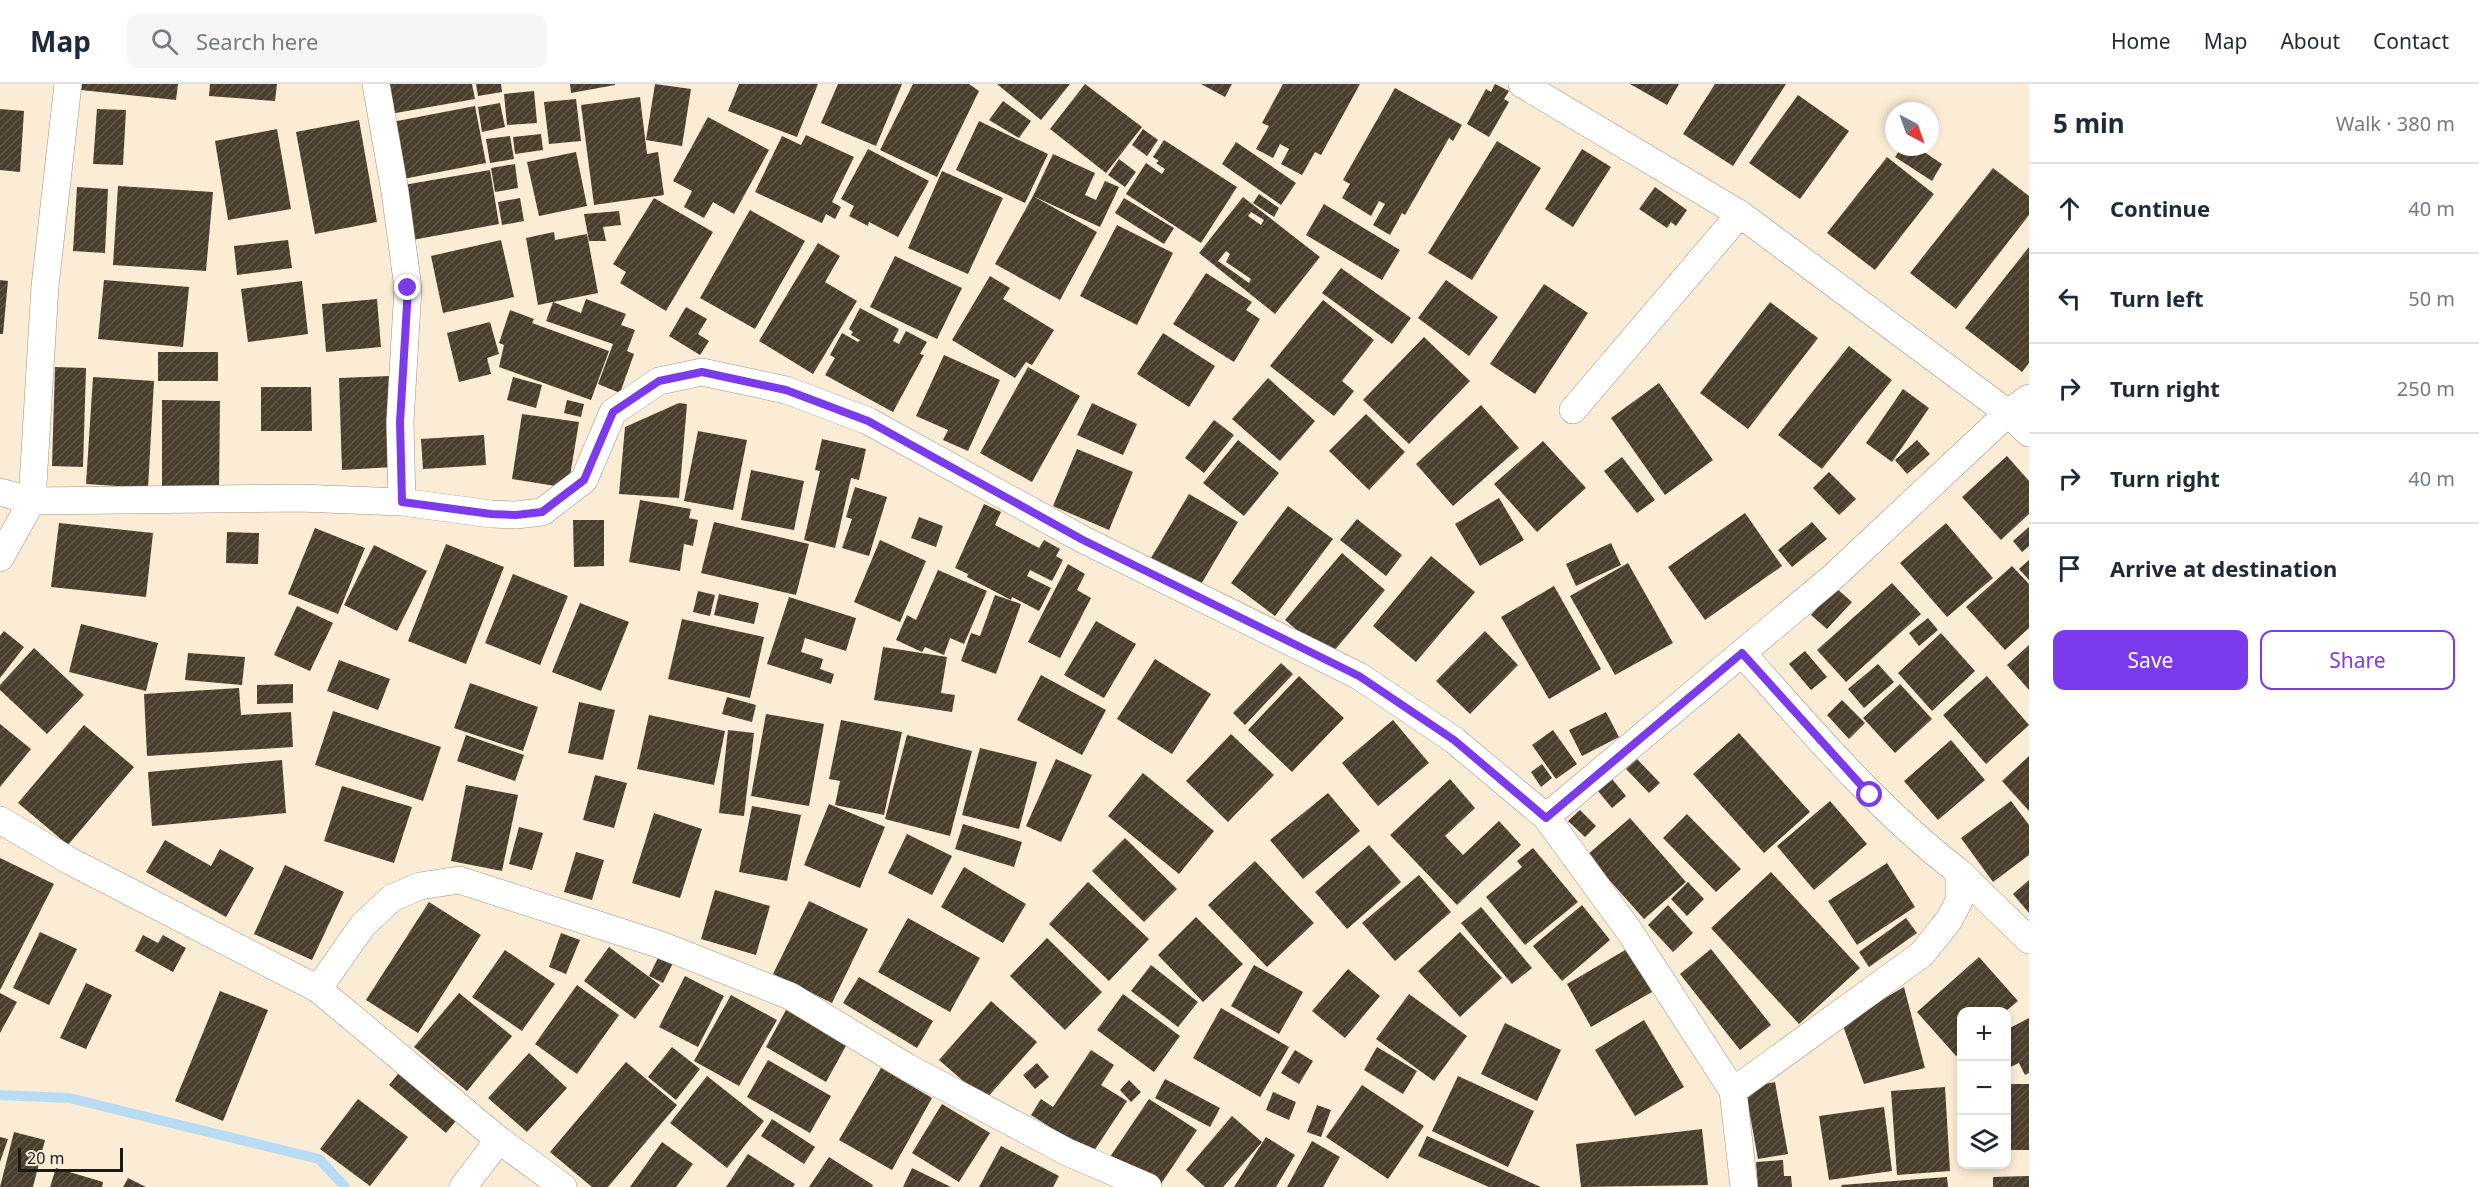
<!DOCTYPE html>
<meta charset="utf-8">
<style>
:root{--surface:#fff;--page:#f6f6f7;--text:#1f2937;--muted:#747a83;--line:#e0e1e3;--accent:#7c3aed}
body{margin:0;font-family:"Noto Sans",sans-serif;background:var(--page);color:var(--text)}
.controls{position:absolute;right:18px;bottom:18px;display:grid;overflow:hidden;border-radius:12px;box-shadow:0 3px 9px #0003}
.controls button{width:54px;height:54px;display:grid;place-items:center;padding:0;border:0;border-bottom:2px solid var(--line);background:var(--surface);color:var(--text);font:30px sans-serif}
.compass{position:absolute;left:1885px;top:18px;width:54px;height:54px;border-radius:50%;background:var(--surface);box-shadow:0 3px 9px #0003;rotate:139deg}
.scale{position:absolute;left:18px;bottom:15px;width:105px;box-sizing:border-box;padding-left:6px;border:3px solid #1f1912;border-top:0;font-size:16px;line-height:21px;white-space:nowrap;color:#1f1912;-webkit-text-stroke:4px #fbecd6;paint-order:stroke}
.stop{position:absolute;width:18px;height:18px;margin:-14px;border:4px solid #7c3aed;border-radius:50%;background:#fff}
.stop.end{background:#7c3aed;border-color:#fff;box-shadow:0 2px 6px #0008}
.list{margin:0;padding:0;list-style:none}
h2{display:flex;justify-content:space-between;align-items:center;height:78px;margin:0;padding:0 24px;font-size:26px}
h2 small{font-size:20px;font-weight:400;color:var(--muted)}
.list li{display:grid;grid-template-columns:39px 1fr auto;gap:18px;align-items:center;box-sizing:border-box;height:90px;padding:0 24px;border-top:2px solid var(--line)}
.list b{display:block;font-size:22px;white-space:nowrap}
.list em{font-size:20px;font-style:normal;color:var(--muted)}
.actions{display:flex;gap:12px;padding:18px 24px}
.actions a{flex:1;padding:14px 0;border:2px solid var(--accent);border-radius:12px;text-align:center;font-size:21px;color:var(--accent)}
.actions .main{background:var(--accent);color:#fff}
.icon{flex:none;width:33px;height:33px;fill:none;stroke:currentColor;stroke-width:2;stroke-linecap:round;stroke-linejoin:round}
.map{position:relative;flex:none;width:2029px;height:1103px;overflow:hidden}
header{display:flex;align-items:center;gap:36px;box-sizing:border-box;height:84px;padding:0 30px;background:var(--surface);border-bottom:2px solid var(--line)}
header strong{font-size:28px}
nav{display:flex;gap:33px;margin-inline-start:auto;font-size:21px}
.search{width:420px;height:54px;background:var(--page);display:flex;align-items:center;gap:15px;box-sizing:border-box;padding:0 21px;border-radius:12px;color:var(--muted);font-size:22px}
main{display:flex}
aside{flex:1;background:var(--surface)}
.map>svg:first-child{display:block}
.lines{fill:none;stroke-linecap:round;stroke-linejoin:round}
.stream{stroke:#b7dcf4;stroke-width:10}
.building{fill:url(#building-hatch);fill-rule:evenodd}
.minor-casing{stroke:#a0937e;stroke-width:28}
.minor{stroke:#fff;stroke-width:27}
.route{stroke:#7c3aed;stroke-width:8}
</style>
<header>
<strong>Map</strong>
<div class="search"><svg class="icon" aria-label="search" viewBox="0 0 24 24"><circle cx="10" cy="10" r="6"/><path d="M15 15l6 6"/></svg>Search here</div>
<nav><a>Home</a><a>Map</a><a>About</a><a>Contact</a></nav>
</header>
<main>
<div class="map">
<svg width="2029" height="1103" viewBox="0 0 2029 1103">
<defs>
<pattern id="building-hatch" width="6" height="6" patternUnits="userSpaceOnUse" patternTransform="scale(1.5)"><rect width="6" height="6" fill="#4a3e2c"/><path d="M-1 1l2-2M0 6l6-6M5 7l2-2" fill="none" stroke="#615748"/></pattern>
</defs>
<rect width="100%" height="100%" fill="#fbecd6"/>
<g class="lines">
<path class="stream" d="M0 1011 69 1014 319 1075 345 1103"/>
</g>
<path class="building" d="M82 0H178L176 16 81 6Z
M210 0H277L275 17 209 12Z
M385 0H472L475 15 390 30Z
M476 0H501L502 8 478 12Z
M570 0H615V1L571 9Z
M655 0 691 5 682 62 646 56Z
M739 0H818L797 53 728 27Z
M838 0H902L876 62 821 39Z
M913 0H969L979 7 937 93 880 66Z
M997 0H1070L1041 36Z
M1085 0 1142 43 1106 89 1050 45Z
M1201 0H1232L1225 13Z
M1283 0H1360L1321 71 1315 68 1302 91 1281 80 1289 65 1280 60 1273 74 1256 65 1269 42 1262 39Z
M1495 0 1509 7 1504 15 1509 18 1489 53 1467 40 1486 5 1491 8Z
M1630 0H1679L1667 21Z
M1715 0H1786L1733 82 1683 50Z
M1395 4 1462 41 1453 57 1449 54 1405 131 1402 129 1390 151 1373 141 1385 120 1379 117 1371 132 1342 114 1350 100 1343 96Z
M534 7 537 39 507 41 504 10Z
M1798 11 1849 47 1800 115 1749 79Z
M640 13 647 70 658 68 664 111 594 121 581 21Z
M576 15 581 57 549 60 544 18Z
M1003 17 1031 37 1019 54 989 36Z
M500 19 505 43 482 48 478 23Z
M475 22 486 79 403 95 392 38Z
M0 25 24 27 20 88 0 86Z
M97 25 126 26 123 81 93 80Z
M708 33 769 66 734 130 713 118 704 134 684 123 692 107 673 97Z
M359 36 377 138 315 150 296 48Z
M979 37 1048 70 1025 119 956 86Z
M277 45 291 125 228 136 215 57Z
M1143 45 1158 56 1147 72 1132 61Z
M541 50 543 66 515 70 513 53Z
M806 51 854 73 832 118 841 123 835 135 826 130 822 139 755 108 782 52 801 61Z
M510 52 514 75 490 79 486 55Z
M1164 56 1237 103 1201 159 1126 110 1146 79 1162 90 1165 85 1156 79 1159 77 1153 73Z
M1497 57 1541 84 1472 196 1428 169Z
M1236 58 1296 99 1281 121 1222 80Z
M1902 63H1917L1942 80 1932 97 1895 73Z
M868 65 929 97 898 153 869 138 868 142 849 132 854 122 841 115Z
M1582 65 1611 83 1573 143 1545 125Z
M576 68 587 122 539 132 527 78Z
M1053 70 1095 89 1085 111 1096 116 1105 97 1119 103 1100 143 1033 112Z
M1887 73 1934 110 1875 186 1827 149Z
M1119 75 1136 88 1125 103 1108 91Z
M515 80 518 104 495 108 491 84Z
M1993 84 2029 112V131L1956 225 1910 189Z
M490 86 499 140 407 157 398 102Z
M942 87 1003 114 968 190 908 164Z
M118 102 213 108 206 187 113 181Z
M77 103 108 105 105 169 73 167Z
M1655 103 1687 126 1676 142 1671 138 1667 144 1639 125Z
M1259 110 1279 124 1274 133 1253 119Z
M1033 112 1097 148 1060 216 995 180Z
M1243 113 1320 173 1275 230 1199 169ZM1251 128 1264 136 1261 141 1248 132ZM1226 167 1230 170 1226 178 1251 195 1249 199 1218 177Z
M520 114 524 137 502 141 498 118Z
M654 114 713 148 666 227 620 199 626 188 613 180Z
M1124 114 1174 144 1164 160 1115 129Z
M1324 120 1400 166 1382 196 1306 151Z
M750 126 805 157 755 245 700 214Z
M619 127 621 141 603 143 606 157H589L584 130Z
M1117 141 1173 169 1137 241 1080 212Z
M554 148 555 156 587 150 598 209 553 218 581 229 586 215 626 230 621 241 635 246 627 267 634 270 620 309 598 300 613 260 546 237 553 218 538 221 526 154Z
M288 156 292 184 237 191 234 162Z
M501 156 514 213 443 229 431 172Z
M818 159 840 172 825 198 857 217 813 290 759 257Z
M2029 163V279L2022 288 1965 244Z
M895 172 962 204 937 255 870 223Z
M1341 184 1411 234 1392 260 1322 209Z
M1206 189 1252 218 1246 226 1260 235 1234 278 1173 240Z
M990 192 1010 204 1003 215 1054 246 1032 281 1026 278 1015 294 952 256Z
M0 196 8 197 3 250H0Z
M104 196 189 203 183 263 98 255Z
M1446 196 1498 233 1469 272 1418 234Z
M302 197 308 250 248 258 241 205Z
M1544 200 1588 229 1535 310 1490 280Z
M377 215 381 263 326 268 322 220Z
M1323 216 1374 256 1342 297 1354 307 1334 332 1270 282Z
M1770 218 1818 254 1748 345 1700 309Z
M686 223 707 235 698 250 709 257 700 271 669 252Z
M860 224 899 245 893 257 899 260 906 247 927 258 920 270 924 271 893 328 825 291 835 274 830 271 842 249 858 258 860 256 851 251 853 248 849 245Z
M510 226 534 235 532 239 609 267 591 316 499 283 504 261 499 259Z
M490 238 499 270 487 274 491 290 459 298 447 249Z
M1163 249 1215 282 1189 323 1137 290Z
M1424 253 1470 297 1409 360 1363 316Z
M1849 262 1892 296 1822 385 1778 351Z
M158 268H218V297H158Z
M944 271 1000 296 968 367 943 356 948 346 916 332Z
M55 283 86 284 83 383 52 382Z
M1028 283 1080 312 1032 398 980 369Z
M390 292 393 383 342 386 339 294Z
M93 293 154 297 148 404 86 400Z
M513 293 542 301 536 324 507 316Z
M1268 294 1315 337 1280 377 1232 335Z
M1659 299 1713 376 1665 411 1611 334Z
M261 303H311L312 347H261Z
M1903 305 1929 324 1892 378 1866 359Z
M162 316 220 317 219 407 162 406Z
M567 316 584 320 581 333 564 329Z
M679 319 687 320 679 414 619 410 625 343Z
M1092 319 1137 340 1123 371 1077 351Z
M1481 321 1519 364 1453 422 1416 380Z
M522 330 579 338 568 404 512 395Z
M1366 330 1405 368 1369 406 1329 367Z
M1214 336 1234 351 1204 389 1185 374Z
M698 347 747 356 733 426 684 417Z
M484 351 486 381 423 385 421 355Z
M822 355 866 365 859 396 851 394 835 464 804 456 820 387 815 386Z
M1238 356 1279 389 1244 432 1203 399Z
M1917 356 1930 370 1907 390 1895 376Z
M1543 357 1586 404 1537 448 1494 400Z
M1077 365 1133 388 1109 446 1053 422Z
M2007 372 2029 397V430L2001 456 1962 413Z
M1622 373 1655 416 1637 429 1604 387Z
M751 386 804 397 794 446 741 436Z
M1829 388 1856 415 1839 431 1813 404Z
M855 403 887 413 869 472 842 464 852 435 846 433Z
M1189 410 1238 438 1197 507 1148 479Z
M1499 414 1524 456 1480 482 1455 440Z
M640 416 691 425 689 434 698 436 693 462 684 460 680 487 629 478Z
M984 420 1001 428 995 441 1039 464 1044 456 1060 465 1056 472 1063 476 1052 497 1030 486 1027 492 1051 504 1039 527 1012 513 1011 516 967 493 968 490 955 484Z
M1288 422 1333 455 1275 532 1231 499Z
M1745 429 1782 482 1705 536 1668 483Z
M919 433 943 442 936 463 911 454Z
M1357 435 1402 471 1386 492 1340 456Z
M573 436H604V482L574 483Z
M714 438 809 460 796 511 701 489Z
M1812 438 1827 455 1792 483 1778 466Z
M59 439 153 449 146 513 51 503Z
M1946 439 1993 494 1947 533 1900 479Z
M2029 443V462L2022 468 2013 457Z
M315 444 365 464 338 530 288 510Z
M227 448 259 449 258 480 226 479Z
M880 456 926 477 900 538 854 518Z
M1611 459 1621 481 1576 502 1566 480Z
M446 460 504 483 466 580 408 557Z
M374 461 427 487 397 547 344 521Z
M1342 469 1385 506 1329 573 1285 536Z
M1431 472 1475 508 1416 578 1373 542Z
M2029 476V496L2019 485Z
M1628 479 1673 559 1615 591 1570 512Z
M1068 480 1085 490 1077 506 1091 514 1060 574 1028 558Z
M2012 482 2029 500V544L2005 566 1966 523Z
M938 486 987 507 964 560 950 554 944 571 925 563 922 568 896 556 907 531 916 536Z
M513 490 568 512 540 581 485 559Z
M1892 499 1921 530 1846 598 1817 566Z
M1554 502 1601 585 1549 615 1501 533Z
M1836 504 1852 518 1827 545 1811 531Z
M698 507 715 511 710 532 693 528Z
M719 510 759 519 754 540 714 531Z
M995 511 1021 520 996 590 961 577 971 549 980 552Z
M789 513 856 534 846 567 805 554 801 568 823 575 820 585 834 590 831 600 767 580Z
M580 519 629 538 601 607 552 588Z
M297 522 333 539 310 587 274 571Z
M1928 534 1938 546 1919 562 1909 549Z
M682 535 764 553 750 614 668 595Z
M1096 537 1136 560 1104 614 1064 591Z
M81 540 158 559 146 607 69 588Z
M4 547 24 563 0 594V552Z
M1485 547 1518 581 1470 630 1436 597Z
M1941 549 1975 587 1932 627 1898 589Z
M2029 561V606L2007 581Z
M883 563 947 573 941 609 955 611 952 628 874 616Z
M34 564 84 611 47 650 0 606V601Z
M1805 567 1827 593 1811 606 1789 580Z
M188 569 245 573 242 601 185 596Z
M1155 575 1211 610 1172 670 1117 635Z
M339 576 390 595 378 626 327 607Z
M1281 579 1293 590 1245 641 1233 629Z
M1878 580 1894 598 1864 624 1848 605Z
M1041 591 1106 626 1082 671 1017 636Z
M1299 592 1344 634 1292 688 1248 646Z
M1987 592 2029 641 1986 680 1943 631Z
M470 599 538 623 523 667 454 644Z
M293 600V619L257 620V601Z
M1900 600 1932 635 1895 669 1863 634Z
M239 604 241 631 291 628 293 663 147 672 144 610Z
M727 613 756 621 752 638 722 630Z
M1842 616 1865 639 1849 655 1827 631Z
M579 618 615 626 603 676 568 669Z
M333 627 441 663 423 717 315 681Z
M1606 628 1619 653 1582 672 1569 646Z
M766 630 824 640 809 722 751 712Z
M649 631 725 647 714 701 637 685Z
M841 636 902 648 884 731 835 721 840 697 829 695Z
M1393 636 1429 679 1378 722 1342 679Z
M0 640 31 665 0 703Z
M84 641 134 683 68 761 18 719Z
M728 646 754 649 744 732 719 729Z
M1553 646 1577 680 1556 695 1532 661Z
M1739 649 1810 728 1764 769 1693 690Z
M1231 650 1274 691 1228 738 1186 697Z
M466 651 524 671 515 697 457 677Z
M907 651 972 667 950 752 885 735Z
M1951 656 1985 696 1938 736 1904 697Z
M980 664 1037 678 1019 745 962 731Z
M2029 672V727L2002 697Z
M1056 675 1092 691 1061 758 1026 742Z
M1637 675 1660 699 1649 709 1626 685Z
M282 676 286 729 152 742 148 688Z
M1542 680 1552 694 1541 703 1531 688Z
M1143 689 1214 747 1179 790 1108 732Z
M595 691 627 699 614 744 583 736Z
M1450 695 1475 724 1445 752 1463 771 1499 737 1521 761 1457 821 1390 751Z
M1612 695 1626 712 1612 724 1598 707Z
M466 701 518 711 502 787 451 777Z
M342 702 412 723 394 779 324 757Z
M1328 709 1360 747 1303 795 1270 756Z
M1830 717 1867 760 1814 806 1777 762Z
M2011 717 2029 741V771L1993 798 1961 754Z
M829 720 885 743 860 804 804 781Z
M752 722 801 731 787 797 739 788Z
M1580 726 1596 742 1585 753 1568 737Z
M654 729 702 745 680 814 632 799Z
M1687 730 1741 785 1716 808 1663 754Z
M1630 734 1686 798 1644 835 1587 771Z
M963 740 1022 758 1014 783 955 765Z
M519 743 543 749 532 786 509 780Z
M907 750 952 772 932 811 888 789Z
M1125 754 1177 805 1144 838 1092 787Z
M165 756 211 782 220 765 254 784 226 833 146 788Z
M1369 761 1401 798 1347 845 1315 808Z
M1533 764 1578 818 1525 861 1486 813 1522 783 1517 777Z
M576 768 604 776 592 816 564 808Z
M0 774 54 800 0 906Z
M1255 777 1314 839 1267 883 1208 821Z
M1887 779 1915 823 1857 861 1828 817Z
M285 781 344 808 312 876 254 850Z
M964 783 1026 820 1003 859 941 823Z
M1771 788 1860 884 1799 940 1711 844Z
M1419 791 1451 828 1395 877 1362 839Z
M2029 796V829L2013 810Z
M1088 798 1149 855 1109 897 1049 840Z
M1688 798 1704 815 1687 832 1671 815Z
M715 806 770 822 756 871 701 855Z
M809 817 868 845 832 919 773 890Z
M429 818 481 851 418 949 366 916Z
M1582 821 1610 856 1562 897 1533 862Z
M1668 821 1693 849 1673 868 1648 841Z
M1481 823 1532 884 1512 900 1461 839Z
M1196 833 1243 880 1203 918 1158 871Z
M908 834 980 874 950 928 878 888Z
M1906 834 1917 849 1869 883 1859 868Z
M40 848 77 865 49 921 13 904Z
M1460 848 1502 894 1460 933 1418 887Z
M561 849 580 856 566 890 549 883Z
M143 851 158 859 163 851 186 864 173 888 135 867Z
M1047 854 1102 908 1065 946 1010 892Z
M609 863 660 901 635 935 584 897Z
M1627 865 1652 908 1591 943 1567 900Z
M1711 865 1771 941 1740 966 1680 890Z
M505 866 555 900 522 947 472 913Z
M662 866 676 873 663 899 649 892Z
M1979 873 2018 917 2005 928H1962V967L1956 972 1917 928Z
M1151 881 1198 918 1178 943 1131 907Z
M1254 881 1303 908 1279 950 1231 922Z
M1348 885 1380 912 1345 954 1312 927Z
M685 892 724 912 698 963 659 943Z
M859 893 933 937 917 964 843 919Z
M86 899 112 911 86 965 60 954Z
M577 901 619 931 577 990 535 960Z
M1904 903 1925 984 1864 1000 1842 939Z
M220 907 268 926 223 1037 175 1017Z
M0 909 17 918 0 949Z
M459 909 512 952 467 1007 414 963Z
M1123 910 1180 952 1154 988 1097 946Z
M1409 910 1467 952 1434 997 1376 955Z
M731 911 777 936 739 1002 694 977Z
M991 917 1037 958 985 1016 939 976Z
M1221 924 1289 963 1260 1013 1193 974Z
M786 926 847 960 826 998 766 963Z
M2029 934V989L2025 991 2019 979 2006 985V946Z
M1644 936 1684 1003 1635 1032 1595 966Z
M1505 939 1561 966 1537 1017 1481 990Z
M672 963 700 985 676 1016 648 993Z
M1377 963 1417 987 1403 1010 1364 986Z
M1091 966 1114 981 1101 1001 1127 1017 1092 1070 1031 1031 1041 1015 1053 1023Z
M1295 966 1313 977 1299 1000 1281 989Z
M529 969 567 1004 527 1048 488 1014Z
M768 976 831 1012 810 1049 747 1013Z
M626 978 677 1021 608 1103H592L550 1068Z
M1037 979 1049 993 1035 1005 1023 991Z
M403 984 460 1032 446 1049 389 1001Z
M881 984 932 1014 892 1086 839 1056Z
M707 992 764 1037 727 1084 670 1039Z
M1458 992 1534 1027 1508 1083 1432 1047Z
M1165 995 1220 1024 1210 1043 1155 1014Z
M1129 996 1141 1008 1131 1018 1120 1006Z
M1775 998 1788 1070 1758 1075 1745 1004Z
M2006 1000H2029V1066H2006Z
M1362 1001 1424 1042 1388 1095 1326 1053Z
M1945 1003 1950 1087 1897 1091 1891 1007Z
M1273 1008 1296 1018 1289 1036 1266 1026Z
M358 1015 408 1053 370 1102 320 1065Z
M1149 1015 1197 1046 1159 1103 1110 1073Z
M942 1020 990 1049 959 1098 912 1069Z
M1317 1021 1331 1026 1321 1053 1307 1048Z
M1884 1023 1892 1087 1829 1096 1819 1032Z
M1232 1032 1262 1058 1223 1103H1205L1186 1086Z
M772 1035 815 1063 804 1080 761 1052Z
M1702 1045 1708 1101 1581 1103 1576 1060Z
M14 1048 45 1056 33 1103H0Z
M1427 1052 1541 1103H1489L1418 1072Z
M0 1053 8 1055 0 1078Z
M1266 1053 1295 1071 1276 1103H1234Z
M1312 1057 1340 1073 1323 1103H1287Z
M662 1058 693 1080 676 1103H630Z
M1001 1062 1059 1092 1053 1103H979Z
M748 1070 795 1100 793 1103H726Z
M829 1073 873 1101 872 1103H809Z
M1783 1076 1784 1092H1791L1792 1103H1758L1756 1078Z
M56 1084 103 1098 102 1103H50Z
M912 1084 951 1103H903Z
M2029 1092V1103H1993V1093Z
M1947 1093 1948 1103H1842L1841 1101Z
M128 1094 146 1103H123Z"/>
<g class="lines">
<defs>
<path id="minor" d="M376 0 395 108 408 204 400 338 402 418
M1522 0 1740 130 2008 329 2029 349
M1573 326 1740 130
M0 408 32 417 299 414 402 418 491 430 516 431 542 428 584 396 613 328 659 297 702 288 786 306 868 337 1084 456 1359 592 1454 656 1546 733 1630 848 1733 1007 1744 1103
M0 474 32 417 45 202 68 0
M1546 733 1834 492 2008 329 2029 314
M0 736 70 777 318 905 499 1056 563 1103
M1959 788 2029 856
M318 905 363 841 392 814 420 802 459 796 661 861 790 912 907 983 1067 1068 1148 1103
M1733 1007 1922 870 1949 836 1959 817V788C1877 725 1811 646 1742 569
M463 1103 499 1056"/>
</defs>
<use href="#minor" class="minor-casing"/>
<use href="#minor" class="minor"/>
</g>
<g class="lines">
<path class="route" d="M408 204 400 338 402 418 491 430 516 431 542 428 584 396 613 328 659 297 702 288 786 306 868 337 1083 456 1359 592 1454 656 1546 734 1742 569 1870 711"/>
</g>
</svg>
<div class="controls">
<button>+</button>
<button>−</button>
<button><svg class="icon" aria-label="layers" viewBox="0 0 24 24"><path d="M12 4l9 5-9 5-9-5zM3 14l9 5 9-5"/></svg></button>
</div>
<svg class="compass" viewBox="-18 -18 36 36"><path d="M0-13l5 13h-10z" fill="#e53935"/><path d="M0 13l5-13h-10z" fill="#747a83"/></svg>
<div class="scale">20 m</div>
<div class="stop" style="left:1870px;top:711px"></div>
<div class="stop end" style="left:408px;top:204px"></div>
</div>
<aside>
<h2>5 min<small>Walk · 380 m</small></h2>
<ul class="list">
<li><svg class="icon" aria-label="ahead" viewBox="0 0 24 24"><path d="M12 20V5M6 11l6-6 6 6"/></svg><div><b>Continue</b></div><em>40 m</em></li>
<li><svg class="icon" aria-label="left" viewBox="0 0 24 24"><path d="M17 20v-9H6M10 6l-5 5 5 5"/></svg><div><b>Turn left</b></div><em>50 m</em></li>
<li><svg class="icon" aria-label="right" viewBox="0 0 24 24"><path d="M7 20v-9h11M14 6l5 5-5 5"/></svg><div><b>Turn right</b></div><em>250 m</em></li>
<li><svg class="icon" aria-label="right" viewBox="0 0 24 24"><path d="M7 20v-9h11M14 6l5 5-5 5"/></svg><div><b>Turn right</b></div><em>40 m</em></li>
<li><svg class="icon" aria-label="arrive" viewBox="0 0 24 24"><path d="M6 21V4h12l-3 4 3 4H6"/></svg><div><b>Arrive at destination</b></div></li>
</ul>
<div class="actions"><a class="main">Save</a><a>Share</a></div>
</aside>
</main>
